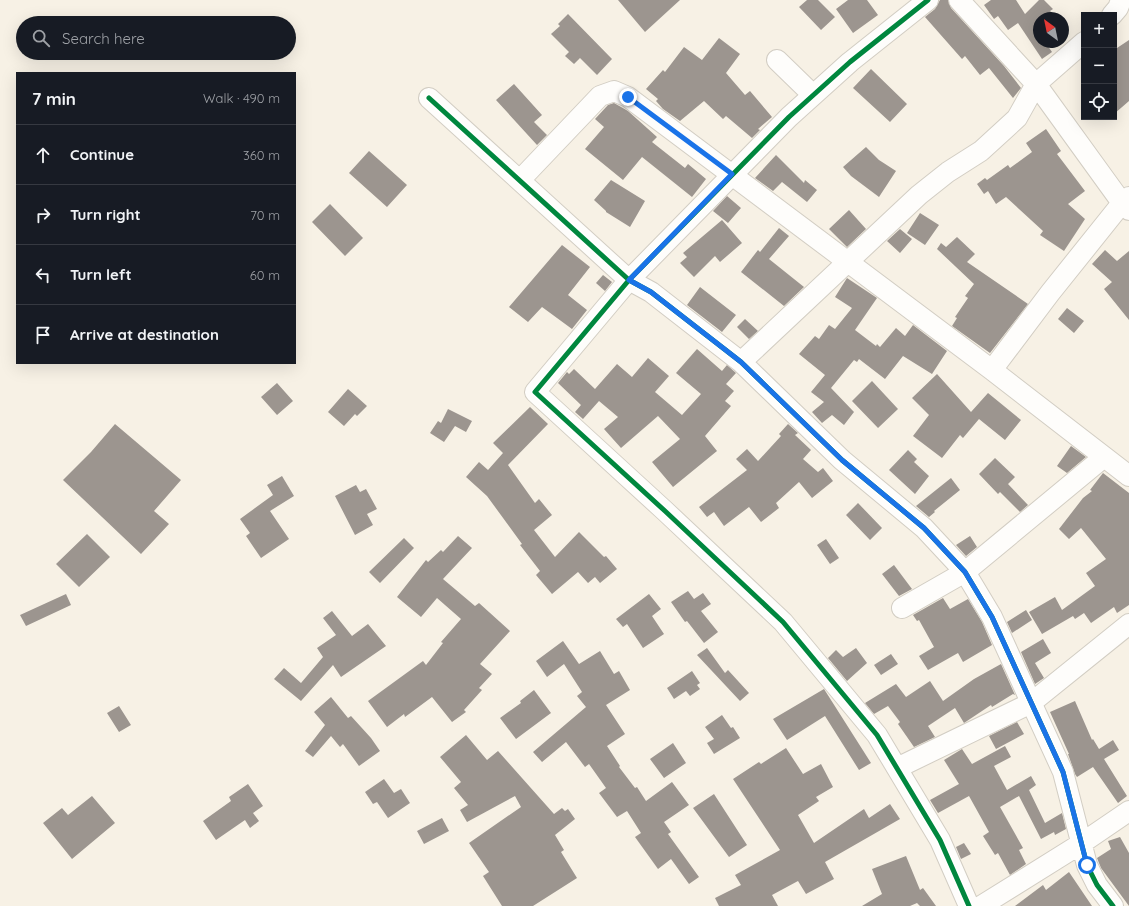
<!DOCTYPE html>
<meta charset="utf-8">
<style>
:root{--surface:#171b24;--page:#20242c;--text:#f1f3f6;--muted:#9ea1a6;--line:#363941}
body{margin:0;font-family:Quicksand,sans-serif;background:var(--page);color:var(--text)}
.controls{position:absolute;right:12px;top:12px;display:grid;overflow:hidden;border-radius:0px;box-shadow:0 4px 16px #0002}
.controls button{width:36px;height:36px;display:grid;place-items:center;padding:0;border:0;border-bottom:1px solid var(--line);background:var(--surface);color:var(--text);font:20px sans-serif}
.compass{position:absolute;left:1033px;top:12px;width:36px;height:36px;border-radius:50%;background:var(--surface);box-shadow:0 4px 16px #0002;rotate:327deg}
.stop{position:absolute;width:12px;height:12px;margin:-9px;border:3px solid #1a73e8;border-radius:50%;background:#fff}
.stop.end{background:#1a73e8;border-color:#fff;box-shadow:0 1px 4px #0008}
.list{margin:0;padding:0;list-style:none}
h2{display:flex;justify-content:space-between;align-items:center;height:52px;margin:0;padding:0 16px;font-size:17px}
h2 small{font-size:13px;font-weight:400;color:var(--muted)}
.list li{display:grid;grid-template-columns:26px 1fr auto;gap:12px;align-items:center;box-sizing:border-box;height:60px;padding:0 16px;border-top:1px solid var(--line)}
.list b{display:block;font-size:15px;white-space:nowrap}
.list em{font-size:13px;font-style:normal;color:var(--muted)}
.icon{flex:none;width:22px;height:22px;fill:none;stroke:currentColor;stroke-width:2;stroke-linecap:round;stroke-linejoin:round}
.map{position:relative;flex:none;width:1129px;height:906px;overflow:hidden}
.search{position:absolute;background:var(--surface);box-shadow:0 4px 16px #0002;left:16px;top:16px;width:280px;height:44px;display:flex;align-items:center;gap:10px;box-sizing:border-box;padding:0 14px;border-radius:22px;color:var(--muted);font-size:15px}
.panel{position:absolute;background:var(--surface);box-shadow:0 4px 16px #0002;left:16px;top:72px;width:280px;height:292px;border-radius:0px}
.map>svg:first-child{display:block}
.building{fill:#9c958f}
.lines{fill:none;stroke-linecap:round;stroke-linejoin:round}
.minor-casing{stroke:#d2cdc3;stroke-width:22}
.minor{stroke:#fefdfb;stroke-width:20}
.cycleway-casing{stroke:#fff;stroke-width:8}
.cycleway{stroke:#00873e;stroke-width:5}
.route{stroke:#1a73e8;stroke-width:5}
</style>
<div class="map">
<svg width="1129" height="906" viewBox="0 0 1129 906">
<rect width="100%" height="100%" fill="#f7f1e5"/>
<path class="building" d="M618 0H680L645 32Z
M807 0H818L835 17 821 30 799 7Z
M848 0H867L878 15 853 33 836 9Z
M940 0H948L951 8 1004 66 1021 88 1013 98 989 68 980 75 965 56 962 59 925 17 935 9Z
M991 0H1016L1025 14 1039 0H1044L1053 9 1050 11 1058 18H1039V42H1045L1052 52 1042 59 1018 23 1008 30 998 16 994 19 984 5Z
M568 14 612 59 597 75 580 58 574 64 565 56 569 52 551 34 560 26 558 24Z
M719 38 740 54 726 73 745 95 750 91 772 117 758 129 760 130 752 138 726 116 723 119 704 101 680 121 663 109 656 101 658 99 646 89 663 70 665 72 684 47 702 60Z
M1129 40V101L1114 114V50Z
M871 69 907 104 890 122 853 88Z
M514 84 542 115 534 122 547 135 537 145 496 100Z
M614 103 628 111 657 137 652 142 685 168 688 164 706 179 692 197 642 157 623 180 585 149 604 127 595 119 608 105Z
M1046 129 1061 151 1057 154 1085 191 1068 204 1085 219 1064 251 1040 235 1043 231 1006 197 996 204 988 191 984 194 977 184 985 178 987 180 1008 165 1010 168 1032 152 1026 143Z
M866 147 879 160 896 171 879 197 851 176 843 167Z
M369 151 407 185 387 207 349 173Z
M776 155 804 183 805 180 817 190 807 202 782 182 773 191 755 178Z
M611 180 645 201 630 227 606 212V211L594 200Z
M727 196 741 208 728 223 713 211Z
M330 204 363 238 345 256 312 222Z
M849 210 866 229 847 247 829 229Z
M920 213 939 225 925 245 907 233Z
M722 220 742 243 720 262 715 256 694 277 680 263 687 257 683 253Z
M779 228 789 236 769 259 804 287 784 306 741 272 758 250 760 252Z
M900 229 912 239 900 253 887 241Z
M957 237 975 254 967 262 1028 304 990 353 952 326 957 318 955 317 968 298 965 296 974 284 937 249 941 243 946 247Z
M562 245 590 267 568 295 587 310 572 329 542 307 528 322 509 307Z
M1105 250 1117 261 1129 251V320L1104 289 1112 282 1092 264Z
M603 275 612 282 605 291 596 283Z
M847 278 877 298 855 330 876 346 877 344 880 347 896 328 905 336 913 325 947 351 932 374 903 356 885 379 859 359 857 362 854 360 831 388 854 412 844 425 832 415 822 423 812 412 824 402 811 392 825 375 799 354 815 336 819 339 829 325 835 329 852 308 835 297Z
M700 287 736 315 722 332 687 305Z
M1067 308 1084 321 1074 333 1058 319Z
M745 319 758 331 749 339 737 327Z
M697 349 722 371 727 365 736 373 726 384 734 391 725 401 731 406 705 436 717 451 673 487 652 462 680 439 658 416 621 448 604 429 618 417 599 401 583 419 575 412 581 405 558 383 567 372 569 374 574 369 595 389 617 364 632 377 648 358 669 376 655 392 682 415 701 394 676 373Z
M937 374 971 412 988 393 1021 420 1005 440 979 419 963 438 960 435 942 458 913 436 929 415 912 398Z
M872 381 898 409 878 428 852 401Z
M277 383 293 401 277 415 261 397Z
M348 389 367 406 357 416 355 414 344 426 328 412Z
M530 407 548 424 508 465 535 503 539 499 552 515 534 530 555 557 579 532 604 557 606 556 617 569 600 583 595 577 588 583 578 572 552 594 536 575 540 571 520 545 522 544 487 496 466 477 479 462 488 470 503 453 493 443Z
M448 409 472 421 466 432 455 426 444 442 430 433 438 421 441 423Z
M115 424 181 480 154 511 169 524 141 554 63 480 91 452Z
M788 424 798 433 795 435 811 450 803 459 818 472 823 468 833 481 812 498 799 482 776 503 779 508 761 522 749 507 724 526 714 512 707 517 699 507 747 470 736 459 747 449 758 461 781 436 779 434Z
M1071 446 1086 457 1067 473 1057 466Z
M908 450 917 459 914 462 929 476 915 494 889 470Z
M995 458 1015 477 1008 484 1028 505 1020 512 1000 492 998 494 979 474Z
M1103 473 1129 493V605L1117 613 1114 607 1091 623 1084 613 1075 619 1073 616 1042 634 1029 612 1055 597 1062 610 1095 586 1086 573 1106 559 1081 528 1069 539 1059 529 1083 498 1092 491 1090 490Z
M282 476 294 496 270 511 289 539 261 558 246 536 250 533 240 519 273 495 267 485Z
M951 478 960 490 934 511 935 512 929 517 916 506Z
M356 485 360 492 366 489 377 509 367 514 373 525 355 535 335 496Z
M858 503 882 528 870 540 846 515Z
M87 534 110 557 79 587 56 564Z
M458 536 472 548 443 579 475 606 479 603 510 631 480 664 492 674 479 688 482 690 464 710 466 712 452 722 432 697 405 717 404 714 387 727 368 701 423 661 426 665 443 643 441 642 461 619 437 598 421 617 397 597 426 560 428 562 441 550 443 552Z
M970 536 977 547 966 556 956 545Z
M404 538 414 548 380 583 369 572Z
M826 539 839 558 830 564 817 545Z
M894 565 912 589 899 596 882 574Z
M688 591 694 599 703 593 711 604 701 611 718 632 704 643 687 621 685 622 671 602Z
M66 594 71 605 26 626 20 615Z
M649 594 661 609 652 616 664 634 643 648 627 624 623 627 616 619Z
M943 598 950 609 968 599 982 622 992 645 963 662 958 653 928 670 919 656 934 647 919 620 917 621 913 615Z
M1026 610 1032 620 1012 633 1007 622Z
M332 611 352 636 368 624 386 646 341 677 333 665 301 701 274 679 284 668 301 683 323 657 317 648 336 635 323 618Z
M1043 639 1051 653 1035 663 1044 678 1035 684 1021 652Z
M563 641 579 664 600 651 614 674 619 671 630 690 606 705 625 734 607 746 620 766 619 767 635 788 637 787 646 801 672 782 689 805 664 822 671 832 668 834 699 877 689 884 671 859 658 869 635 837 641 833 627 811 617 817 599 793 606 788 589 764 585 767 566 742 542 762 533 752 586 707 577 696 582 692 564 664 547 677 536 661Z
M707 648 725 673 728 670 749 693 740 701 697 655Z
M856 648 867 663 847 681 828 658 836 650 843 657Z
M891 654 898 664 881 675 874 665Z
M1001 664 1015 695 1013 694 992 707 991 705 964 723 955 708 928 726 935 737 914 747 898 724 900 722 888 706 874 714 865 703 896 684 906 697 930 681 943 701 974 679Z
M692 671 700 683 697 685 700 689 690 696 686 691 674 699 667 688Z
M824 689 871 763 859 770 825 716 787 740 773 719Z
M534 690 551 713 516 739 500 718 521 703 520 701Z
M331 697 348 718 351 716 371 738 380 751 359 766 343 744 340 747 331 736 313 757 305 751 325 725 314 712Z
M1075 701 1092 740 1093 739 1099 749 1113 740 1119 750 1104 759 1127 796 1118 803 1093 767 1077 777 1075 774 1068 754H1069L1050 712Z
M119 706 131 725 119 732 107 713Z
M722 715 731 728 733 727 740 738 714 754 707 743 714 739 705 727Z
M1017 722 1024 734 996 749 989 736Z
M466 735 487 760 498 751 554 814 562 808 565 811 568 809 575 819 555 835 564 850 561 852 577 878 533 906H502L483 876 489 872 469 843 521 807 515 796 467 822 460 810 468 805 454 788 461 782 440 757Z
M673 743 686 763 664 778 650 759Z
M1005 746 1011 757 994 766 1007 790 1031 776 1036 785 1029 790 1045 823 1062 813 1066 829 1055 835 1054 832 1041 839 1019 796 1000 807 1023 848 1019 850 1026 864 1010 875 998 853 995 855 983 836 989 832 969 796 938 813 930 800 959 784 944 760 962 749 972 764Z
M786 748 803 774 821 764 833 787 816 797 819 801 798 815 814 843 864 809 869 818 890 804 900 819 825 862 834 879 806 894 798 881 772 895 778 906H719L715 898 741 885 735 875 780 850 733 779 759 762 761 764Z
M384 779 394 793 401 789 410 803 388 818 377 802 373 804 365 792Z
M248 784 263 806 253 813 259 821 250 828 245 820 216 840 203 821 231 801 229 797Z
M714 794 747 845 729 857 693 808Z
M92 796 115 823 72 859 43 823 62 808 68 815Z
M442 818 449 831 424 844 417 831Z
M1120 837 1129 853V906L1101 868 1097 858 1111 849 1108 841Z
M964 843 971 854 961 859 956 847Z
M906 856 920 890 923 888 936 906H920L917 903 910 906H862L882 894 872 869Z
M1069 872 1092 906H1015L1043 885 1046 890Z"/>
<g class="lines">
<defs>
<path id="minor" d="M928 0 850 62 789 117 629 280 535 392 665 511 783 622 877 735 940 840 969 906
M959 0 1036 84 1122 203 1129 210
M1112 15 1118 8 1121 0
M777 60 813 95
M429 98 629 280 651 292 741 362 842 460 924 528 965 572 992 617 1063 772 1087 865 1097 885 1113 906
M520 180 600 96 614 91 628 97 992 370 1129 476
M741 362 919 195 948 172 981 151 1017 118 1036 84 1084 42
M992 370 1050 293 1122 203 1129 197
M902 608 965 572 1104 457
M897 768 1031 703 1129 624
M981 906 1082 843 1129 811"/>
</defs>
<use href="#minor" class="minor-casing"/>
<use href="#minor" class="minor"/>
<defs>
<path id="cycleway" d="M928 0 850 62 789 117 629 280 535 392 665 511 783 622 877 735 940 840 969 906
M429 98 629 280 651 292 741 362 842 460 924 528 965 572 992 617 1063 772 1087 865 1097 885 1113 906"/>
</defs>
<use href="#cycleway" class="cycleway-casing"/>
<use href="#cycleway" class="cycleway"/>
</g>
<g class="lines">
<path class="route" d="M628 97 732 174 629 280 651 292 741 362 842 460 924 528 965 572 992 617 1063 772 1087 865"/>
</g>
</svg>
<div class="controls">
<button>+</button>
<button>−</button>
<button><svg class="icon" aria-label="locate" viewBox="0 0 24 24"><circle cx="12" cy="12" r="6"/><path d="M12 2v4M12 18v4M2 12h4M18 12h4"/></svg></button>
</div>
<svg class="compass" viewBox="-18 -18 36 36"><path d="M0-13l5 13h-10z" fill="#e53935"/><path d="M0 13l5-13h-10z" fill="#9ea1a6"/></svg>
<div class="stop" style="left:1087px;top:865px"></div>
<div class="stop end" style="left:628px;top:97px"></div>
<div class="search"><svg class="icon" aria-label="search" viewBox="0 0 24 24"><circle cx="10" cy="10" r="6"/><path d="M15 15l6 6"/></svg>Search here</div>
<section class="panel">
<h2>7 min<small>Walk · 490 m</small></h2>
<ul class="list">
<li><svg class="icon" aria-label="ahead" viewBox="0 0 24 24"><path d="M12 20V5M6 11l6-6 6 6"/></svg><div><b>Continue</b></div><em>360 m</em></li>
<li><svg class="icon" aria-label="right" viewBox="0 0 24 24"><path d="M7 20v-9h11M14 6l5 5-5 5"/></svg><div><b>Turn right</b></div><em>70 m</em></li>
<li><svg class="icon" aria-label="left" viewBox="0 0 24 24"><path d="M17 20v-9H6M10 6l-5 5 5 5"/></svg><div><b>Turn left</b></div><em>60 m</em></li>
<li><svg class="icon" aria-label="arrive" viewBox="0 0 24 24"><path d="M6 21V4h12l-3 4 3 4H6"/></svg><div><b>Arrive at destination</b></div></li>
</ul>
</section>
</div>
